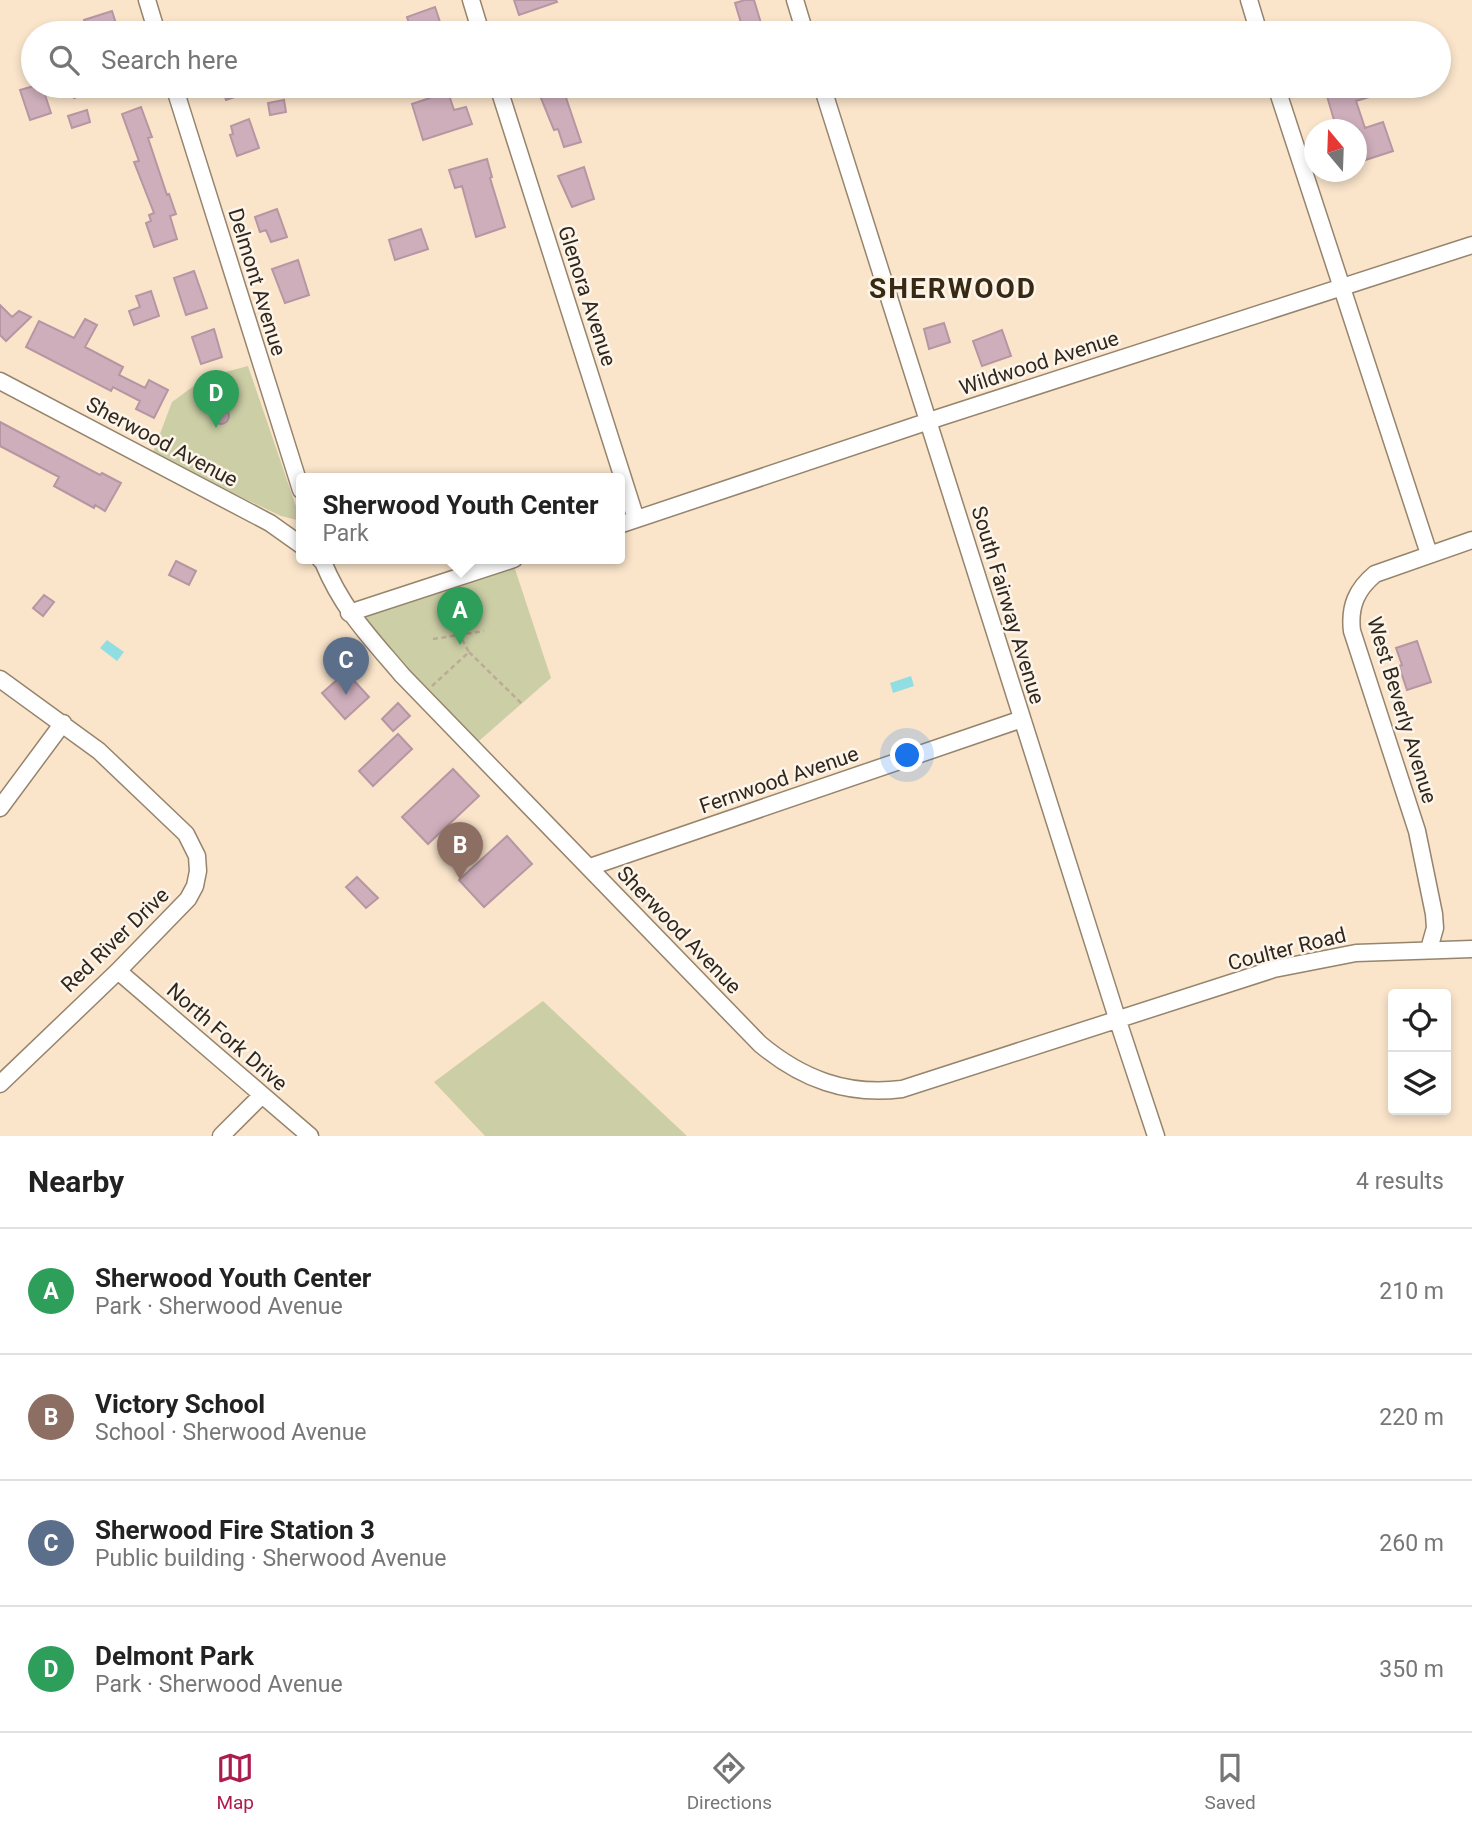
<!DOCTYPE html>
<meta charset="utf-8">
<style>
:root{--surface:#fff;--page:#f6f6f6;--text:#222;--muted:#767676;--line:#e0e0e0;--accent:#ad1c4e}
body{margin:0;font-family:Roboto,sans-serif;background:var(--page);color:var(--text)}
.controls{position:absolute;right:21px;bottom:21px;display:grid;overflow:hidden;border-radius:7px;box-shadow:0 4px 10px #0003}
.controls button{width:63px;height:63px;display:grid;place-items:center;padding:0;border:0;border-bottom:2px solid var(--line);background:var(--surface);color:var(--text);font:35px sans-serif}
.compass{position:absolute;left:1304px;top:119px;width:63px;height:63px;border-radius:50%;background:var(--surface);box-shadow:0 4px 10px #0003;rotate:341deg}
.you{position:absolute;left:908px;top:756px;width:24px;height:24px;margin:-18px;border:5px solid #fff;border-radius:50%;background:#1a73e8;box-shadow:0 0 0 10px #1a73e833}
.badge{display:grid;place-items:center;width:46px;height:46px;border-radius:50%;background:var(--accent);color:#fff;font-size:23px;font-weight:700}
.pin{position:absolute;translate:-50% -58px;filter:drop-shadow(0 2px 4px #0008)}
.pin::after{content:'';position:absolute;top:37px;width:24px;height:21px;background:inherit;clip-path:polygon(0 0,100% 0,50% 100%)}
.popup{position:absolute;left:296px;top:473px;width:329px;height:91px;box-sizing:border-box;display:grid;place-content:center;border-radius:7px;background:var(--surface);filter:drop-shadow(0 2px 5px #0005);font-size:23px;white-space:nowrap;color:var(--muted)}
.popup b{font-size:26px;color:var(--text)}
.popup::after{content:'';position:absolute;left:50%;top:100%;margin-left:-14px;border:14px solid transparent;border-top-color:var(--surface)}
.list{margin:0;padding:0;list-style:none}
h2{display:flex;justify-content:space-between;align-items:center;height:91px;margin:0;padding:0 28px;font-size:30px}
h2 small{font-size:23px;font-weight:400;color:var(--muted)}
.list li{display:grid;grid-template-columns:46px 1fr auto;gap:21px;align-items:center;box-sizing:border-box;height:126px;padding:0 28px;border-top:2px solid var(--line)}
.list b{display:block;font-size:26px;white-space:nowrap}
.list p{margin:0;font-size:23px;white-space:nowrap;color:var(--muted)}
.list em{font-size:23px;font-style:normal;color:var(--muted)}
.icon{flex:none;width:38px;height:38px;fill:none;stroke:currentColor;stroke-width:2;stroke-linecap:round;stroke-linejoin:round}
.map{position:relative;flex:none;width:1472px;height:1136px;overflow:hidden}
.search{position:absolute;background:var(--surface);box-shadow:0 4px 10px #0003;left:21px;right:21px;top:21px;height:77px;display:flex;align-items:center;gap:18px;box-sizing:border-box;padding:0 24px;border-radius:38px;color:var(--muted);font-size:26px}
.sheet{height:595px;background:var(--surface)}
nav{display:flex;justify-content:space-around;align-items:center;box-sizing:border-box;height:98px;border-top:2px solid var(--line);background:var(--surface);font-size:19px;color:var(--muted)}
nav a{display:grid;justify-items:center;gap:4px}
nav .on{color:var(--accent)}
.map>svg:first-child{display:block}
.green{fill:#cccea6}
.water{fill:#90dee2}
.building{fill:#ceaebb;stroke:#b696a3;stroke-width:2}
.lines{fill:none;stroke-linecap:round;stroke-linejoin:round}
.minor-casing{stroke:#96846c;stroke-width:19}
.path{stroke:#bcab96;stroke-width:2.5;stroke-dasharray:5 3.5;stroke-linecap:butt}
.minor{stroke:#fff;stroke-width:16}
.labels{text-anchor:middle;stroke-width:5;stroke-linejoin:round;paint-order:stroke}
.street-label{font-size:21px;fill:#2f271e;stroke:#fdf5ea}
.district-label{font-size:28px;font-weight:bold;letter-spacing:2px;fill:#382914;stroke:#fdf5ea}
</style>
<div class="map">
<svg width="1472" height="1136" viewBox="0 0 1472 1136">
<rect width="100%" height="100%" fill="#fae5cb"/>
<path class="green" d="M248 366 301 521 281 516 152 455 172 402 206 377Z
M512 560 551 678 472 747 349 613Z
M543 1001 687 1136H485L434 1082Z"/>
<path class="water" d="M107 640 124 652 117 661 100 648Z
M911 676 914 686 893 693 890 683Z"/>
<path class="building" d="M514 0H556L557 2 519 15Z
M745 0H754L763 30 744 33 735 3Z
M435 7 442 28 426 33H412L407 17Z
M112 11 119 33H88L84 20Z
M34 86H42L51 113 30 120 20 90Z
M70 86H104L105 88 74 98Z
M221 86H261V88L226 100Z
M446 86 454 110 466 107 472 124 423 140 412 104 430 98 428 92Z
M536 86H562L581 142 564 147 558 129 554 130Z
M1324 86H1365L1369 97 1356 101 1365 128 1383 122 1393 151 1356 163V130H1360H1337Z
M284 100 286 112 270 115 268 103Z
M141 107 152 137 148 138 167 195 169 194 176 214 170 216 177 239 154 247 146 223 151 221 149 215 154 213 134 162 139 161 122 114Z
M87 110 90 122 72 128 68 116Z
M249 119 259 148 237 156 230 135 233 134 231 126Z
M487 159 492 177 490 178 505 227 476 237 462 186 455 188 449 170Z
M584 167 594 199 572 207 558 176Z
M277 209 287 237 271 242 266 230 260 232 255 217Z
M421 229 428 249 395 260 389 240Z
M298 260 309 295 285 303 272 269Z
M194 271 207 308 186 315 174 278Z
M151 291 159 316 134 325 129 311 140 307 136 296Z
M0 305 12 317 19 311 31 317 6 341 0 335Z
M85 319 97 325 85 347 123 367 119 375 145 388 149 380 168 390 154 418 136 409 140 401 113 387 111 391 26 347 39 321 74 338Z
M944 323 950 342 929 349 924 329Z
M214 329 222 357 201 364 192 337Z
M1002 330 1011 356 982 366 973 341Z
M213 416a8 8 0 1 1 16 0a8 8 0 1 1-16 0Z
M0 422 100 475 102 473 121 483 105 511 95 505 94 508 54 486 59 477 0 446Z
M176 561 196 571 189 585 169 575Z
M44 595 54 602 43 616 33 608Z
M1417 641 1431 682 1407 690 1399 666 1402 665 1396 648Z
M346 672 369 697 345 719 322 693Z
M398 703 410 716 393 731 382 719Z
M398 734 412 749 373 786 359 771Z
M453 769 479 796 428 844 402 817Z
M507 836 532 864 484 907 459 880Z
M357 877 378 898 366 908 346 887Z"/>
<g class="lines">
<defs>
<path id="minor" d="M147 0 157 33
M471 0 481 33
M795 0 805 33
M1249 0 1259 33
M174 86 301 490
M498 86 636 519
M822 86 1117 1018 1156 1136
M1276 86 1429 554
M0 381 270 523 301 545
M619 525 941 417 1472 245
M320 559 323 562C343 610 369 636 402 675L760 1044C802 1079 847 1096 902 1089L1274 969 1356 953 1472 949
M349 613 514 559
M0 679 99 751 186 834 197 856 198 871 195 886 188 899 118 971 0 1084
M0 808 63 723
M590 867 1022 719
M1429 949 1435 928 1434 914 1417 831 1352 631C1349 606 1357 589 1375 574L1472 540
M118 971 310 1136
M221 1136 262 1095"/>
</defs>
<use href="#minor" class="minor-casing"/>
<path class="path" d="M433 639 484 631
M469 652 522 704
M432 686 469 652 445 610"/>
<use href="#minor" class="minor"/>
</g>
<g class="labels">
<g class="street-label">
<text transform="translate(257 282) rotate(73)" y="7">Delmont Avenue</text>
<text transform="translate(587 296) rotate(72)" y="7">Glenora Avenue</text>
<text transform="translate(1039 363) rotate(-18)" y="7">Wildwood Avenue</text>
<text transform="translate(162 442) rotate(28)" y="7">Sherwood Avenue</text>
<text transform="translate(1008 605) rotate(73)" y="7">South Fairway Avenue</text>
<text transform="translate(1402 710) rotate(73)" y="7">West Beverly Avenue</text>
<text transform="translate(779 780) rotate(-19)" y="7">Fernwood Avenue</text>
<text transform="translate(679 930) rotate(46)" y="7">Sherwood Avenue</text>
<text transform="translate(115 940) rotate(-44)" y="7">Red River Drive</text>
<text transform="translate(1287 949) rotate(-14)" y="7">Coulter Road</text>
<text transform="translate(227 1037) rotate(41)" y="7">North Fork Drive</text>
</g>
<g class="district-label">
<text x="953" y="298">SHERWOOD</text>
</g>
</g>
</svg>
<div class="controls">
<button><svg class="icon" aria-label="locate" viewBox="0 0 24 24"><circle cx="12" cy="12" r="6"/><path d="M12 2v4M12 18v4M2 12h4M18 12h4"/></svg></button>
<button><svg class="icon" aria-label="layers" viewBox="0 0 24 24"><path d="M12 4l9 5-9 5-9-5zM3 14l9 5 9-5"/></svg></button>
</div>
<svg class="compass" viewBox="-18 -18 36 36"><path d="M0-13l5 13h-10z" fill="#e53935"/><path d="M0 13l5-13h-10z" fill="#767676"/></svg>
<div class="you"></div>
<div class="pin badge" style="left:460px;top:645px;background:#2e9e5b">A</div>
<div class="popup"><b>Sherwood Youth Center</b>Park</div>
<div class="pin badge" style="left:460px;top:880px;background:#8d6e63">B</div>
<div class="pin badge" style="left:346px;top:695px;background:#5c6f8a">C</div>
<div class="pin badge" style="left:216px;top:428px;background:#2e9e5b">D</div>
<div class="search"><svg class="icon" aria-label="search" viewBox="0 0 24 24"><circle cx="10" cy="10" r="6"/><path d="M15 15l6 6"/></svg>Search here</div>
</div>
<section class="sheet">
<h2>Nearby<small>4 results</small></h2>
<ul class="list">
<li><span class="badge" style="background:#2e9e5b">A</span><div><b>Sherwood Youth Center</b><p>Park · Sherwood Avenue</p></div><em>210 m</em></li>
<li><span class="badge" style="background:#8d6e63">B</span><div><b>Victory School</b><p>School · Sherwood Avenue</p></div><em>220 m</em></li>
<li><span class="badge" style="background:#5c6f8a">C</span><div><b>Sherwood Fire Station 3</b><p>Public building · Sherwood Avenue</p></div><em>260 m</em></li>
<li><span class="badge" style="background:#2e9e5b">D</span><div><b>Delmont Park</b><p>Park · Sherwood Avenue</p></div><em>350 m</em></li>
</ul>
</section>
<nav>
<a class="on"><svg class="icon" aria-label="map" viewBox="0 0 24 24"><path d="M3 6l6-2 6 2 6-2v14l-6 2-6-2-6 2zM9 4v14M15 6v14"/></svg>Map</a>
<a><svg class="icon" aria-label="directions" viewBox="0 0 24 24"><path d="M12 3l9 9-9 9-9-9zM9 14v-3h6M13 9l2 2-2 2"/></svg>Directions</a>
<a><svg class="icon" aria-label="saved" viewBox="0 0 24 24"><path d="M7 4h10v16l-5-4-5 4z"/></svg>Saved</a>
</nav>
